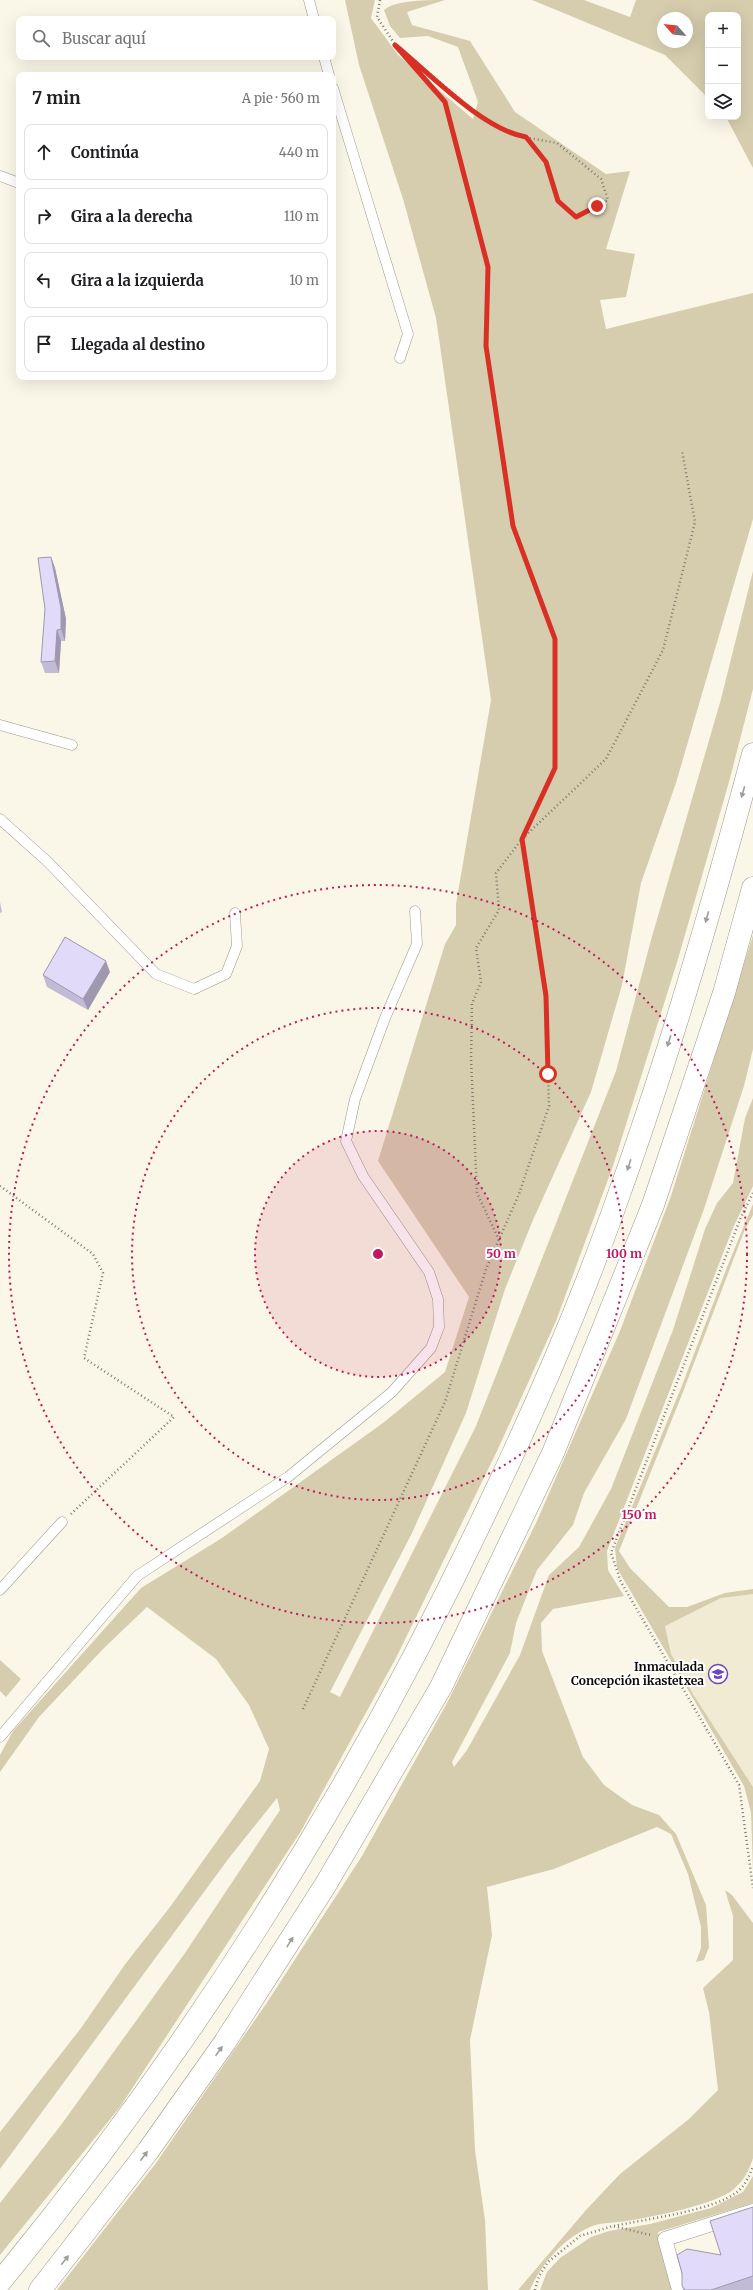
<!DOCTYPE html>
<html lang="es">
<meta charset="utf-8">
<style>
:root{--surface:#fff;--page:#f6f6f6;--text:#202124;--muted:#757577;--line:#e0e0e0}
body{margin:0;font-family:Merriweather,serif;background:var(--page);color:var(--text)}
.controls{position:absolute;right:12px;top:12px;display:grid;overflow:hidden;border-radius:8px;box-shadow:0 4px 16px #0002}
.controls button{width:36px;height:36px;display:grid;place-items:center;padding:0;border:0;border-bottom:1px solid var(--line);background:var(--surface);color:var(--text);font:20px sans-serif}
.compass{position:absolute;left:657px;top:12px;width:36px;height:36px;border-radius:50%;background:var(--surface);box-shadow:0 4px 16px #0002;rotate:297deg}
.stop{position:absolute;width:12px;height:12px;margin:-9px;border:3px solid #d93025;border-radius:50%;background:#fff}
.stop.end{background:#d93025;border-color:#fff;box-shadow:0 1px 4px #0008}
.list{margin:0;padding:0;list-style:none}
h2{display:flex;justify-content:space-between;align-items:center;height:52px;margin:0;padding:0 16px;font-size:17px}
h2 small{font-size:13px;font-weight:400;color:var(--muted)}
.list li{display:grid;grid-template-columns:26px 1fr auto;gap:12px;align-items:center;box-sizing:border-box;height:56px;margin:0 8px 8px;padding:0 8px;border:1px solid var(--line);border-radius:8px}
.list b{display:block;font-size:15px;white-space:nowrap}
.list em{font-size:13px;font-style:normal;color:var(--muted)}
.icon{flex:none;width:22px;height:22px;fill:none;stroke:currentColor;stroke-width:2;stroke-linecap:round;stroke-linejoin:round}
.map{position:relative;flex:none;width:753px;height:2290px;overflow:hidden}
.search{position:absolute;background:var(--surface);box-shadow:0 4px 16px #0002;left:16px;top:16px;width:320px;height:44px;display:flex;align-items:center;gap:10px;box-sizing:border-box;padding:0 14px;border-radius:8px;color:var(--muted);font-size:15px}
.panel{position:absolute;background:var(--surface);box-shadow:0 4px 16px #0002;left:16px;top:72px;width:320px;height:308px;border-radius:8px}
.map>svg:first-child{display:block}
.built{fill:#f1ebd4}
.green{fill:#d6cdaf;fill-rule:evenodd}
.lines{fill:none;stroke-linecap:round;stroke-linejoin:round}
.service-casing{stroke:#9c9889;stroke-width:11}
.pedestrian-casing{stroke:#9c9889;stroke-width:15}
.motorway-casing{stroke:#9c9889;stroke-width:23}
.path{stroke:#7d7a71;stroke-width:2.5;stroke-dasharray:1 3;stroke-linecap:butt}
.service{stroke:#fff;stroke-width:10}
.pedestrian{stroke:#fff;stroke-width:14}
.motorway{stroke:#fff;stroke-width:22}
.wall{fill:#c2bbd6}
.shaded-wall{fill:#9e99ae}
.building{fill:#e1daf9;stroke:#9e99ae}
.oneway{fill:#9e9d9c}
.route{stroke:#d93025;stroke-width:5}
.ring{fill:none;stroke:#c2185b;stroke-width:2;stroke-dasharray:2 4}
.labels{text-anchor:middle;stroke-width:4;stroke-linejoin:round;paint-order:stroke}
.poi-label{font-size:12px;font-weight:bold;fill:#0d0b07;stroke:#fff;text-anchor:end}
.centre{fill:#c2185b;stroke:#fff;stroke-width:2}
.ring-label{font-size:12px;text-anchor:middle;font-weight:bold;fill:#c2185b;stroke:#fff;stroke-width:4;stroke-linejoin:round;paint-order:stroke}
</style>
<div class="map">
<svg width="753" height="2290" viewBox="0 0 753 2290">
<rect width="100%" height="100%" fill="#fbf7e8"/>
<path class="built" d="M750 1593 753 1594V1787L693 1694 671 1654 665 1625 721 1598Z"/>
<path class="green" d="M345 0H375L371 18 398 55 473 119 478 102 458 47 428 36 400 38 390 26 384 10C394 0 430 0 445 0L407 12 412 25 470 41 515 112 606 174 630 171 606 249 635 254 626 297 600 300 606 329 753 293V519L676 783 641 883 622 985 591 1092 533 1220 505 1289 466 1413 412 1533 330 1692 340 1697 476 1426 616 1071 651 940 721 699 753 571V689L729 782 678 959 613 1166 556 1321 498 1449 396 1658 301 1831 120 2107 0 2255V2203L61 2125 185 1953 280 1810 277 1798 229 1858 0 2169V2132L81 2028 126 1963 170 1907 260 1781 269 1749 249 1705 216 1659 147 1607 104 1648 39 1717 0 1772V1755L13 1731 141 1588 222 1538 383 1423 445 1372 469 1297 378 1161 445 944 456 925V904L491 700 436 318 403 199 359 65Z
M532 0H584L630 17 636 0H753V168L726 117H738V15H708V98L665 55ZM663 18H687V42H663Z
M753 935V1049L744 1086 704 1209 626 1419 584 1493 573 1525 537 1570 516 1623 510 1653 452 1762 454 1767 467 1750 520 1655 549 1575 579 1547 611 1489 673 1330 705 1229 717 1203 733 1183 745 1118 753 1098V1186L733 1228 607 1551 608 1570 624 1596 553 1609 541 1623 542 1651 583 1757 604 1785 632 1805 659 1815 676 1834 706 1905 709 1947 704 1960 696 1962 701 1948V1927L688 1874 671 1834 657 1827 554 1869 487 1887 492 1935 470 2040 475 2150 485 2220 488 2290H57L156 2163 266 2004 362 1856 447 1703 536 1523 620 1331 671 1196Z
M753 1204V1215L745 1229 683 1392 619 1551 630 1568 669 1607H687L725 1593 753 1589V1594L721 1598 665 1626 671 1654 693 1694 753 1787V1871L751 1812 744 1786 617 1568 615 1548 681 1388 727 1267Z
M0 1660 21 1679 6 1697 0 1691Z
M725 1890 732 1895 753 1923V2158C749 2171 744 2180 734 2189 715 2205 652 2217 626 2221 615 2223 600 2222 590 2227 564 2238 541 2264 530 2290H518L586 2210 620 2174 689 2119 718 2090 709 2012 703 1988 733 1960V1916Z
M753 2176V2203L658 2232 674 2290H540L547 2272 560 2258 591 2237 609 2231 650 2224 711 2208 743 2192Z"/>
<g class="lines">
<defs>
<path id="service" d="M309 0 314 19
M324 57 329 75
M333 88 408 334 400 358
M0 176 19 183
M0 725 72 745
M0 819 48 862 156 974 194 989 226 974 237 946 235 913
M0 1590 62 1522
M0 1737 137 1576 288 1477 392 1392 431 1348 439 1327 438 1299 429 1272 363 1176 346 1141 355 1099 385 1018 417 944 415 911"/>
<path id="pedestrian" d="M679 2290 665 2239 753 2211"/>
<path id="motorway" d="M0 2282C196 2044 359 1782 490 1503 537 1404 581 1303 617 1200 670 1054 713 904 753 754
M40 2290 148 2151 225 2042 326 1884 441 1687 553 1453 653 1205 724 993 753 888"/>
</defs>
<use href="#service" class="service-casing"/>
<use href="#pedestrian" class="pedestrian-casing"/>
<use href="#motorway" class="motorway-casing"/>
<path class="path" d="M380 0 377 17 396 46
M403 51 474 111 512 135 557 143 601 179 608 200 576 217 558 201 545 162 526 137
M0 1186 93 1254 103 1273 84 1358 174 1417 71 1514
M753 1193 741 1217 611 1553 621 1582 739 1785 753 1888
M499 1240 477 1193 471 1059 472 1004 481 982 476 948 499 910 496 873 522 839 606 759 663 650 695 522 682 451
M303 1709 445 1402 486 1269 519 1194 549 1106 546 996 522 839 555 768V639L513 526 486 346 488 267 445 102 395 45
M614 2226C645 2219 713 2211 737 2192 745 2186 750 2175 753 2166
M535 2290 539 2276 548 2262 580 2236 613 2226 651 2235"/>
<use href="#service" class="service"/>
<use href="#pedestrian" class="pedestrian"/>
<use href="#motorway" class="motorway"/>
</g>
<path class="wall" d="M51 557 55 568 66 619 65 641H61L59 673H45L41 662Z
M0 902 2 912 0 913Z
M110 972 88 1010 47 987 43 975Z
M753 2207V2290H683L682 2286 721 2255Z"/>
<path class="shaded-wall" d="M51 557 55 568 66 619 65 641 61 629Z
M57 630 61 641 59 673 55 661Z
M106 961 110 972 88 1010 83 999Z"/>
<path class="building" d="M51 557 61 608V629L57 630 55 661 41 662 45 609 38 558Z
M65 937 106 961 83 999 43 975Z
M753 2207V2276L711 2290H685L682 2286V2273L677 2255 687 2249 721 2255 710 2221Z"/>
<defs><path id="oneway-solid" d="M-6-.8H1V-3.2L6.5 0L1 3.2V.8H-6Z"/></defs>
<g class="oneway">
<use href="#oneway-solid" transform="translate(743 792) rotate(106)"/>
<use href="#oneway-solid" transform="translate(707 917) rotate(106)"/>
<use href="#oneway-solid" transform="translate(669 1041) rotate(108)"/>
<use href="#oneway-solid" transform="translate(629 1165) rotate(108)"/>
<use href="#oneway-solid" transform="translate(290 1942) rotate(-58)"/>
<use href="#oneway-solid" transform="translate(219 2051) rotate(-55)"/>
<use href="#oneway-solid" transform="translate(144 2156) rotate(-53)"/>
<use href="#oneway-solid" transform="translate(65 2260) rotate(-51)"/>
</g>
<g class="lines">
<path class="route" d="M548 1074 546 996 522 839 555 768V639L513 526 486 346 488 267 445 102 395 45C429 73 483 130 526 137L546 162 558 201 576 217 597 206"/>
</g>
<circle cx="378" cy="1254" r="123" fill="#c2185b" fill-opacity=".12"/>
<g class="ring">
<circle cx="378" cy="1254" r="123"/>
<circle cx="378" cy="1254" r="246"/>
<circle cx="378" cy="1254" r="369"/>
</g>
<defs>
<symbol id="school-ring" viewBox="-11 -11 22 22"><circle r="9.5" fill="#fff" stroke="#6f45bd" stroke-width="1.5"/><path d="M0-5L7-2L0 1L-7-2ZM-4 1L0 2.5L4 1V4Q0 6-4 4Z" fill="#6f45bd"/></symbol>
</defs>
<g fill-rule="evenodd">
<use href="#school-ring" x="707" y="1663" width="22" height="22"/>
</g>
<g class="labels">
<g class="poi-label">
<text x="704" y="1671">Inmaculada<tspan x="704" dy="14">Concepción ikastetxea</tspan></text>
</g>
</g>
<circle cx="378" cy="1254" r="6" class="centre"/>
<g class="ring-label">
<text x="501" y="1258">50 m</text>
<text x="624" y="1258">100 m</text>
<text x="639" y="1519">150 m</text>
</g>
</svg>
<div class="controls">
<button>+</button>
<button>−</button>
<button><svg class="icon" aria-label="layers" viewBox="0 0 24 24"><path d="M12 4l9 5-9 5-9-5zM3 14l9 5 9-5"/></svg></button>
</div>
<svg class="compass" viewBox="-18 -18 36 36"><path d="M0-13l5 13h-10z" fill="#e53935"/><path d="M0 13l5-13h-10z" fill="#757577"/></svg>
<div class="stop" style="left:548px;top:1074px"></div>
<div class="stop end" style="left:597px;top:206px"></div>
<div class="search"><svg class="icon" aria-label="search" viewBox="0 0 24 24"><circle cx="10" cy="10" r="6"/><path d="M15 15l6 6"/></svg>Buscar aquí</div>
<section class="panel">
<h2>7 min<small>A pie · 560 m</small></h2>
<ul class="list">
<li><svg class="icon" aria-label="ahead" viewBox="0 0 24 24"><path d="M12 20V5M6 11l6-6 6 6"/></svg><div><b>Continúa</b></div><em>440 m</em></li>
<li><svg class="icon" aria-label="right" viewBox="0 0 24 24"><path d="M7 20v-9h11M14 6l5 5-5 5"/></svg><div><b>Gira a la derecha</b></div><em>110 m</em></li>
<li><svg class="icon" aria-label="left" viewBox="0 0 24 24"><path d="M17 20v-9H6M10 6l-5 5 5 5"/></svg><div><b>Gira a la izquierda</b></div><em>10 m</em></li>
<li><svg class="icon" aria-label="arrive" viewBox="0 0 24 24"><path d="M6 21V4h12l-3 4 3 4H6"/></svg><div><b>Llegada al destino</b></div></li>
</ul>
</section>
</div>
